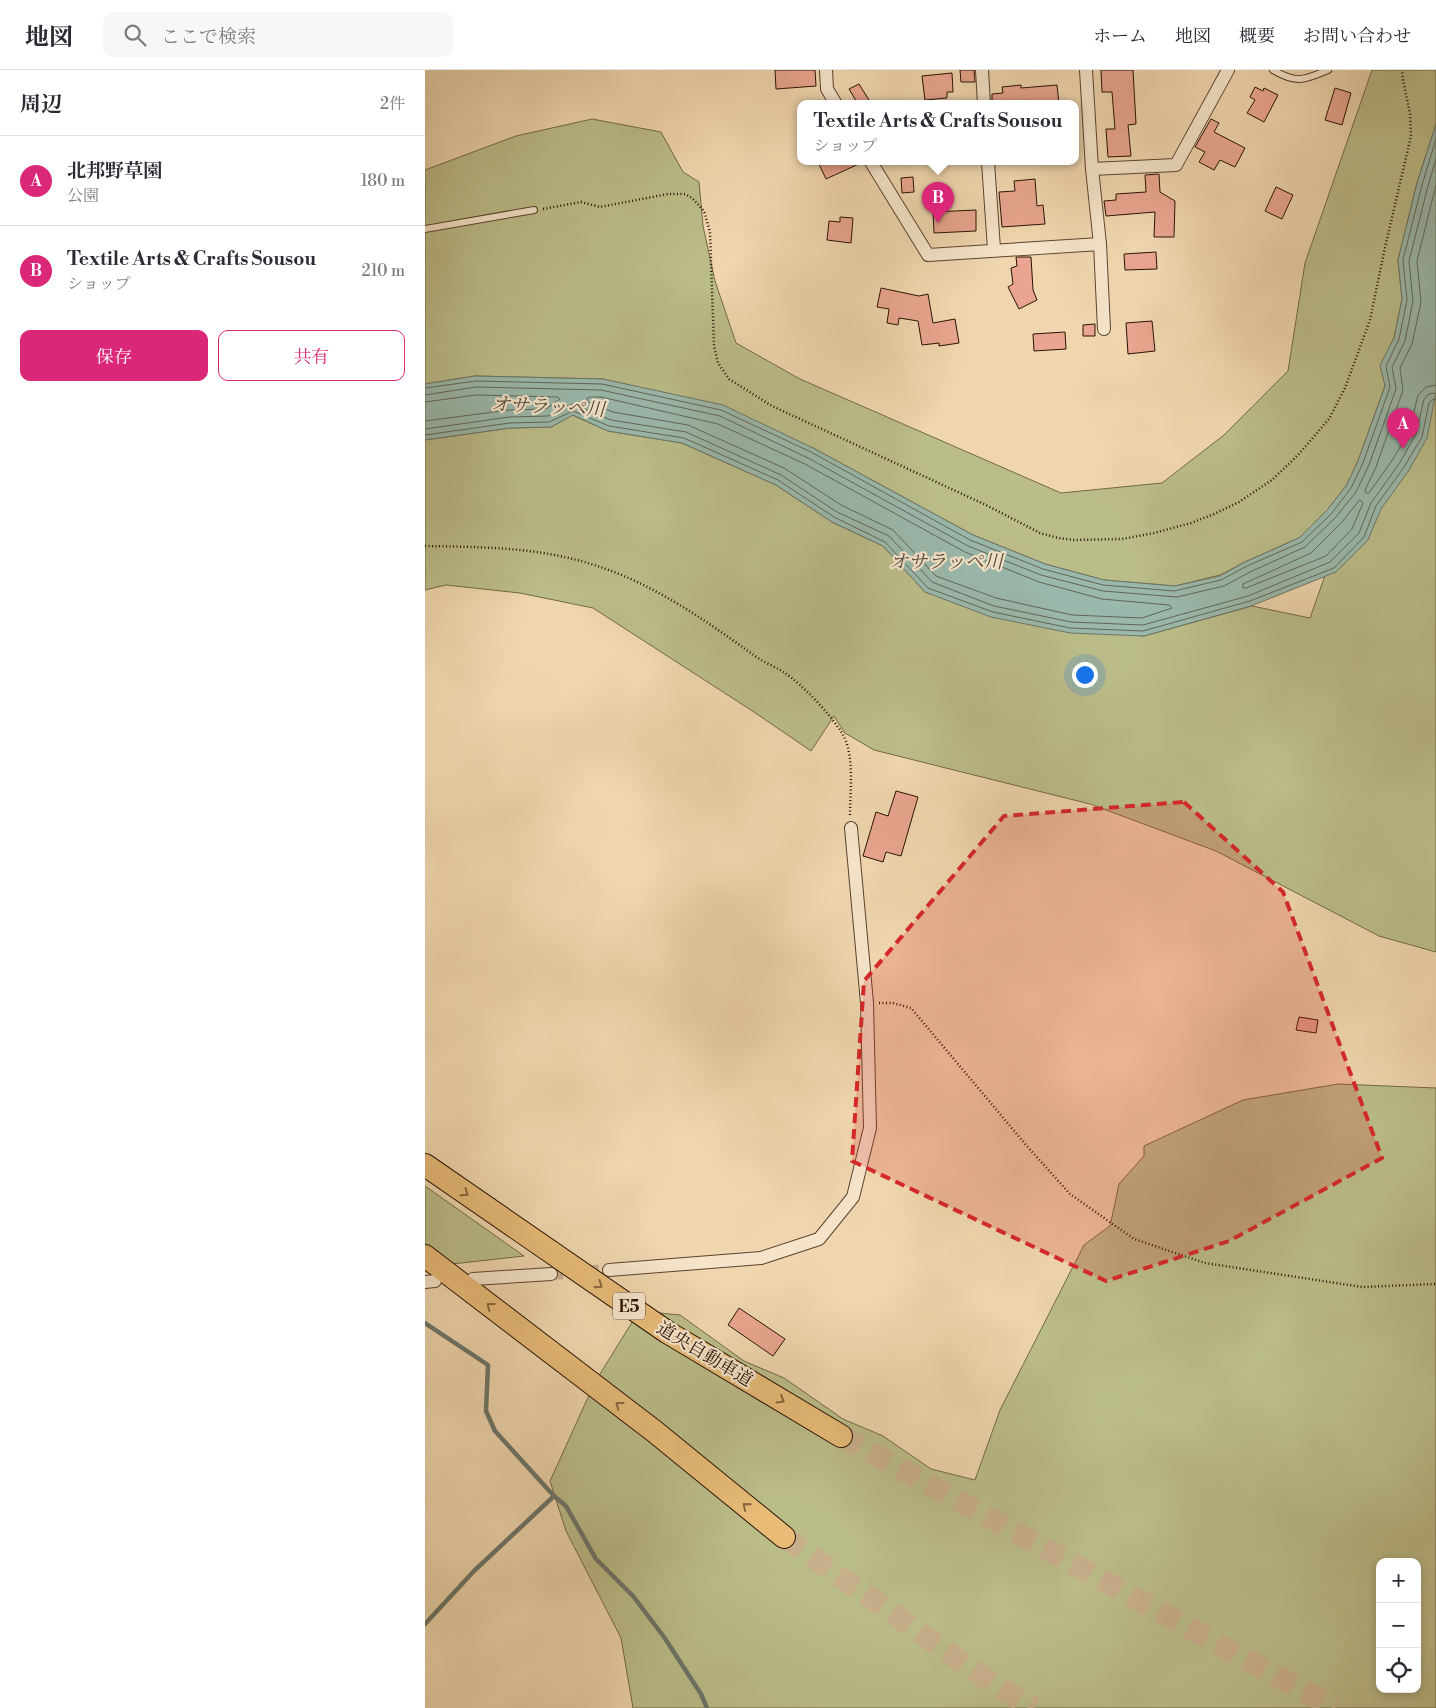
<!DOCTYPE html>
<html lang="ja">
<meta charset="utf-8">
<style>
:root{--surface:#fff;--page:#f7f7f7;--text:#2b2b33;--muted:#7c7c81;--line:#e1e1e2;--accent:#db2777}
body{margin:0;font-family:"Libre Bodoni","Noto Serif JP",serif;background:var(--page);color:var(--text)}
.controls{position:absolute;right:15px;bottom:15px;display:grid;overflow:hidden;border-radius:10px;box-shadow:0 2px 8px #0003}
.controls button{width:45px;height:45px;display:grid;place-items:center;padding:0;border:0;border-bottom:1px solid var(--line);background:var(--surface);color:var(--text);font:25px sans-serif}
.you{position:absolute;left:659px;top:604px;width:18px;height:18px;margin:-12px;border:4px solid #fff;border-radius:50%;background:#1a73e8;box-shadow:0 0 0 8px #1a73e833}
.badge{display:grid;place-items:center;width:32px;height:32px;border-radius:50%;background:var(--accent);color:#fff;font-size:16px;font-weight:700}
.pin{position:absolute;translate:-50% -41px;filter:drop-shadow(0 1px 2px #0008)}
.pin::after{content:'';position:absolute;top:26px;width:18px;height:15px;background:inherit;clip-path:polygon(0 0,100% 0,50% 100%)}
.popup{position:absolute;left:372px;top:30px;width:282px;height:65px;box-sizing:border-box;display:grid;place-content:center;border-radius:10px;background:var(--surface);filter:drop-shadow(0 1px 4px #0005);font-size:16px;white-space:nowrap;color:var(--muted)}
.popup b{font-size:19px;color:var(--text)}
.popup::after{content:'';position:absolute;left:50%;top:100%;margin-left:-10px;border:10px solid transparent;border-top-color:var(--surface)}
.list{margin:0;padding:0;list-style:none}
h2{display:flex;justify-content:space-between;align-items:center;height:65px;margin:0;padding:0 20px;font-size:21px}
h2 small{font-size:16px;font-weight:400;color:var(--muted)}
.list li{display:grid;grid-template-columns:32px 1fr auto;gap:15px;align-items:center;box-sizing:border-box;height:90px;padding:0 20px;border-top:1px solid var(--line)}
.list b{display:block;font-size:19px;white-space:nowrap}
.list p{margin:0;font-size:16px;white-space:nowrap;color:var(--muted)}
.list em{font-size:16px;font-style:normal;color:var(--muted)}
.actions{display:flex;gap:10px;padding:15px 20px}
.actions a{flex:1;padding:11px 0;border:1px solid var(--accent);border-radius:10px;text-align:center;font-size:18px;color:var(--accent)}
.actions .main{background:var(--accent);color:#fff}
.icon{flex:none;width:28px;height:28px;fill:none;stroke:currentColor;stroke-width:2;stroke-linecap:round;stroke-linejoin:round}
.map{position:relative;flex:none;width:1011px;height:1638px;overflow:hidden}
header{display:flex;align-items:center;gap:30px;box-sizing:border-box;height:70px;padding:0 25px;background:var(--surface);border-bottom:1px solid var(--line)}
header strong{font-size:24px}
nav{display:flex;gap:28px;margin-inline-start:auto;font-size:18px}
.search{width:350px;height:45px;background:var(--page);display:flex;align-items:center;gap:12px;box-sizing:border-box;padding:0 18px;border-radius:10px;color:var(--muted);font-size:19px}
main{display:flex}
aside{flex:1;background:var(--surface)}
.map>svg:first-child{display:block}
.green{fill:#bbbd89;stroke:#726847;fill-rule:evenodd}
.water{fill:#9ab9ac;stroke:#6d7669}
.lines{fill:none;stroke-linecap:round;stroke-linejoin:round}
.shore{stroke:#626658;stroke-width:1}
.stream{stroke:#6d7669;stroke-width:4.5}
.building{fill:#e9a58f;stroke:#291205}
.minor-tunnel{stroke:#c7af8c;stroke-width:12;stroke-dasharray:12 6;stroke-linecap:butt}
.motorway-tunnel{stroke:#c7af8c;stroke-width:22;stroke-dasharray:22 11;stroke-linecap:butt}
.service-casing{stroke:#5a432f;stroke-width:8}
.minor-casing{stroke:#5a432f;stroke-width:14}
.motorway-casing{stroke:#291205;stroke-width:24}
.path{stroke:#291205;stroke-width:2.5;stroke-dasharray:1 2.5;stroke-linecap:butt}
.service{stroke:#f5e4ca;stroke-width:6}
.minor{stroke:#f5e4ca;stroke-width:12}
.motorway{stroke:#e8bb77;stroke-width:22}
.oneway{stroke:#88663e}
.marked{fill:#d62828;fill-opacity:0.2;stroke:#d62828;stroke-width:4;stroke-dasharray:10 6;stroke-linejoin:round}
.labels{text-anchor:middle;stroke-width:4.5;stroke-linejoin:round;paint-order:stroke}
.shield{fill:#f5e4ca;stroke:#665140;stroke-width:1}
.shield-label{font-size:16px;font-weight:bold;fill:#291205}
.street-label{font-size:18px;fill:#291205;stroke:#f5e4ca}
.water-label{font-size:19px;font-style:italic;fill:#514c3f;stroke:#f5e4ca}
</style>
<header>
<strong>地図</strong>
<div class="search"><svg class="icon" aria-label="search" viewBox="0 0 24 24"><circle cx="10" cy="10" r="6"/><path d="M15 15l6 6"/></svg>ここで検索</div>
<nav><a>ホーム</a><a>地図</a><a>概要</a><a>お問い合わせ</a></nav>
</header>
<main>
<aside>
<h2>周辺<small>2件</small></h2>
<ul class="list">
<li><span class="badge">A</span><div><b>北邦野草園</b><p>公園</p></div><em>180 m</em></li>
<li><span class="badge">B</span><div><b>Textile Arts &amp; Crafts Sousou</b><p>ショップ</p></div><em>210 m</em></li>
</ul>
<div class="actions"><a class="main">保存</a><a>共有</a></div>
</aside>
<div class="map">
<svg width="1011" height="1638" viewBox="0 0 1011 1638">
<rect width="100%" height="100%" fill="#efd6ae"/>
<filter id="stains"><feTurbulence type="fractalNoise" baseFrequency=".004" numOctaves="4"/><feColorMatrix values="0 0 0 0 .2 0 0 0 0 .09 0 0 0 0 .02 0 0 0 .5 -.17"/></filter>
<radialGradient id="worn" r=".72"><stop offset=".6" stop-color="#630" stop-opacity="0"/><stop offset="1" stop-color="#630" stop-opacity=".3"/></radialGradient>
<path class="green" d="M947 0H1011V54L992 113 973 190 977 229 969 268 956 295 960 316 933 391 921 416 903 439 874 468 820 492 795 505 750 516 679 510 620 494 548 465 388 378 248 325 178 309 50 306 0 314V100L91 66 167 49 236 62 258 102 274 112 278 156 290 211 311 273 375 309 636 423 737 413 799 365 863 301 880 193Z
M1011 191V882L954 866 791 781 665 734 449 680 420 663 409 646 386 681 329 642 168 538 95 523 21 515 0 520V370L85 358 126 357 147 345 183 361 257 373 351 415 407 452 458 476 500 522 719 566 827 536 885 548Z
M913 1014 1011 1018V1638H208L196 1568 141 1461 125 1411 170 1312 214 1241 255 1245 319 1291 359 1308 418 1349 458 1366 506 1399 550 1410 575 1340 659 1175 685 1156 694 1114 719 1086V1076L818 1030ZM955 1492H992V1619H955Z
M0 1116 99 1186 27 1194 0 1174Z"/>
<path class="water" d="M1011 54V322L1002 368 984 400 956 439 943 470 911 502 826 536 719 566 645 563 566 547 500 522 458 476 407 452 351 415 257 373 183 361 148 345 126 357 85 358 0 370V314L50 306 178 309 298 335 388 378 548 465 620 494 679 510 750 516 795 506 820 492 874 468 903 439 921 416 933 391 960 316 955 295 969 268 977 229 973 190 992 113Z"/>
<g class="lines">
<path class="shore" d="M1011 115 992 191 996 232 987 274 975 298 978 320 951 397 940 420 941 423H944L968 389 984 362 993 325 1001 317 1011 315
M0 318 51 311 177 314 296 340 386 382 545 470 618 499 678 515 749 521 796 510 822 496 877 472 907 443 926 418 938 393 965 317 961 296 974 269 982 230 978 190 997 115 1011 69
M0 325 51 317 176 320 295 346 383 388 543 476 616 505 678 521 752 527 799 516 825 502 880 477 911 447 931 422 944 395 971 319 967 297 980 271 988 231 984 191 1003 116 1011 89
M165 327H176L293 354 380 394 540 482 614 512 677 529 744 535 747 538 717 548 647 545 571 528 511 506 468 460 416 435 359 398 263 355 188 342 163 332 162 329Z
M0 332 51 325 133 327 135 329 121 339 84 340 0 351
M0 359 84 347 123 346 142 336 148 334 186 350 261 362 356 405 412 442 464 466 507 512 569 536 646 552 718 555 823 526 905 492 934 463 946 433 974 394 991 364 999 329 1004 324 1011 323
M0 365 85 353 124 352 148 341 184 356 259 368 353 410 409 447 460 472 503 518 568 542 645 558 718 561 825 531 909 498 939 467 951 436 979 397 997 367 1004 333 1007 330 1011 329
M935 430 938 433 927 459 901 486 821 518H818V514L886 483 917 452Z"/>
<path class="stream" d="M0 1253 63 1295 61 1341 70 1361 129 1426 141 1436 171 1489 208 1526 239 1567 276 1624 282 1638
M0 1554 49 1501 129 1426"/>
</g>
<path class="building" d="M350 0H390L391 16 351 19Z
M535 0H549L550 12H536Z
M676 0H708L711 54 703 55 706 86 683 87 681 59H690L687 22H677Z
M527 3 528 22H522V28L500 30 497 6Z
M434 14 444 30 433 34 424 19Z
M596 15V18L632 15 634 34H567V24L578 23 577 17Z
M830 17 838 21 839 18 853 25 839 52 822 43 830 30 825 27Z
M910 18 926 23 917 55 900 50Z
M786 49 794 53 789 62 820 78 810 97 795 90 789 100 774 92 780 82 770 77Z
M393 92H438L401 109Z
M734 104 735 122 750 131 749 167H729L730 142 681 146 679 131 691 130V124L721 122 720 105Z
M488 107 489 122 477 123 476 108Z
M610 109 612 136 618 135 620 154 577 157 574 122 590 121 589 111Z
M851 117 868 125 857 149 840 141Z
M551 140V161L509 163 508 142Z
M415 147 428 148 426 173 402 170 404 151 415 152Z
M731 182 732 199 700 200 699 184Z
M591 187H606L608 220 612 230 594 239 583 217 588 214 586 198 592 196Z
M456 218 494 226 503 224 508 253 530 249 534 273 514 276V273L497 275 493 251 474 248 473 255 462 253 464 239 452 237Z
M727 251 730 281 703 284 701 253Z
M670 254V266H658V255Z
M640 262 641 279 609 281 608 264Z
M471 721 493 727 476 786 461 782 458 792 438 786 451 742 463 746Z
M874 947 893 950 891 963 871 960Z
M314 1238 360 1269 348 1286 303 1255Z"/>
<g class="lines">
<path class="minor-tunnel" d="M126 1204 184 1200"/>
<path class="motorway-tunnel" d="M416 1366 910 1638
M359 1467 567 1613 609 1638"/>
<defs>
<path id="service" d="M848 0C872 14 879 10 903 0
M0 159 109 140"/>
<path id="minor" d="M401 0 402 19 411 34
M557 0 559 34
M661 0 667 99 675 174 679 259
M446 92 503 185 675 174
M563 92 569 179
M667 99 751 95 803 0
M184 1200 336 1188 394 1169 428 1127 445 1058 442 933 426 758
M48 1209 126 1204
M0 1212 10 1211"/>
<path id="motorway" d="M0 1095 242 1262 416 1366
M0 1186 229 1361 359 1467"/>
</defs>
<use href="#service" class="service-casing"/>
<use href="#minor" class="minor-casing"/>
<use href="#motorway" class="motorway-casing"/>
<path class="path" d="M118 139 156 132 175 137 243 124H260L267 128 279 141 285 162 289 276 293 293 304 309 347 336 561 435 615 463 633 468 649 470 697 469 729 463 766 453 789 444 814 432 847 410 873 385 904 349 920 318 945 250 959 182 986 66 985 43 978 10 977 0
M0 476C56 477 112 477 166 494 226 512 280 550 330 586 340 593 351 597 360 603 379 616 405 644 417 663 430 684 425 722 425 746
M454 933H468L486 938 601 1075 645 1124 709 1169 780 1193 937 1217 1011 1214"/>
<use href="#service" class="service"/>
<use href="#minor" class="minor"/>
<use href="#motorway" class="motorway"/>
</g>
<defs><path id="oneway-chevron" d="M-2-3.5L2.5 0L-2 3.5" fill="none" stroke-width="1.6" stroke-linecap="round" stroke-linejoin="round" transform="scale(1.25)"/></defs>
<g class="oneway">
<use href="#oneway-chevron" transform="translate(40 1123) rotate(35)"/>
<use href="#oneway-chevron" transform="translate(174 1215) rotate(35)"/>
<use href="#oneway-chevron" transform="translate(65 1236) rotate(-143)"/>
<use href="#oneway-chevron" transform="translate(356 1330) rotate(31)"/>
<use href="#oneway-chevron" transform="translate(194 1335) rotate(-143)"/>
<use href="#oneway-chevron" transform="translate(321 1436) rotate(-141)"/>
</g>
<path class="marked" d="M759 732 858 822 957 1088 804 1171 681 1211 427 1091 439 911 579 746Z"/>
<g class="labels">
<rect class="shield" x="188" y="1222.5" width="32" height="27" rx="4"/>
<g class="shield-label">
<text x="204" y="1242">E5</text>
</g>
<g class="street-label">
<text transform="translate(280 1284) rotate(31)" y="6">道央自動車道</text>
</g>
<g class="water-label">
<text transform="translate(123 336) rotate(3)" y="7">オサラッペ川</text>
<text x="521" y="498">オサラッペ川</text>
</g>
</g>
<rect width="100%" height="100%" filter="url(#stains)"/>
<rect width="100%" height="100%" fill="url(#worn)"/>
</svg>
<div class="controls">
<button>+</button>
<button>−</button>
<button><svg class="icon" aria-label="locate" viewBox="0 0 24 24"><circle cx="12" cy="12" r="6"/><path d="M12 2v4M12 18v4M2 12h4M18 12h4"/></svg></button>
</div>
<div class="you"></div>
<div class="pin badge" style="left:978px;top:379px">A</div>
<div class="pin badge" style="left:513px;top:153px">B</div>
<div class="popup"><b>Textile Arts &amp; Crafts Sousou</b>ショップ</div>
</div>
</main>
